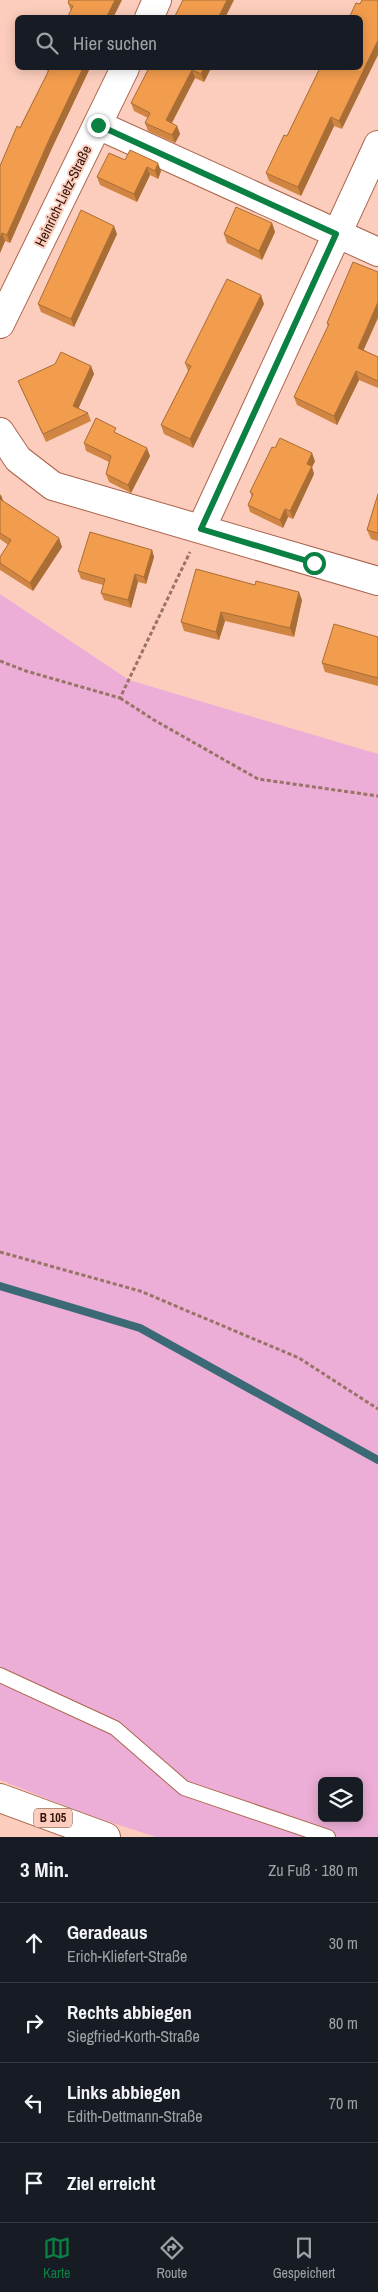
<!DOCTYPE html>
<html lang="de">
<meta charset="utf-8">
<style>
:root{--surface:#171b24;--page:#20242c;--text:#f1f3f6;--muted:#9ea1a6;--line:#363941;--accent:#0b8043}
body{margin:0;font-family:"Archivo Narrow",sans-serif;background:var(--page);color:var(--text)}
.controls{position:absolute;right:15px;bottom:15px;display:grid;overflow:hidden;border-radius:8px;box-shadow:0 2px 12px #0003}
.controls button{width:45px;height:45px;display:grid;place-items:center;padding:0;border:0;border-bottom:1px solid var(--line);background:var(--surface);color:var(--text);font:25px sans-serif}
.stop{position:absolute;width:15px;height:15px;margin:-11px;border:4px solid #0b8043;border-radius:50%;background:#fff}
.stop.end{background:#0b8043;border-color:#fff;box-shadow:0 1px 5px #0008}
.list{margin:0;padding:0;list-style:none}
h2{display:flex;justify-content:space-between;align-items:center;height:65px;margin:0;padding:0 20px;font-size:21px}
h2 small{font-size:16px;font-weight:400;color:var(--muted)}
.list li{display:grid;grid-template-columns:32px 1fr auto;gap:15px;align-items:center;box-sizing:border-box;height:80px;padding:0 20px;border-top:1px solid var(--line)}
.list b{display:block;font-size:19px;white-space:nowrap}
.list p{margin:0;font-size:16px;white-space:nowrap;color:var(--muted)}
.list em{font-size:16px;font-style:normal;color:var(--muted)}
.icon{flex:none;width:28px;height:28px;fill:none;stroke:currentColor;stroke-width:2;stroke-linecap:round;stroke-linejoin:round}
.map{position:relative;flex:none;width:378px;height:1837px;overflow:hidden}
.search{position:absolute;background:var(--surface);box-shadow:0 2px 12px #0003;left:15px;right:15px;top:15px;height:55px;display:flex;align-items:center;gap:12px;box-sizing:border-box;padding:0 18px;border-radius:8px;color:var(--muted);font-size:19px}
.sheet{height:385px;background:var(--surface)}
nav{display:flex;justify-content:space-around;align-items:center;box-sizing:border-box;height:70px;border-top:1px solid var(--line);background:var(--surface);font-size:14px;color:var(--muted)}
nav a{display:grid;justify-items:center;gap:2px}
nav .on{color:var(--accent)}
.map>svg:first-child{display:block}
.green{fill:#ecaed6;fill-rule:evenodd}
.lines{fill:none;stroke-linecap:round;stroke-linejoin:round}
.stream{stroke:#3b6976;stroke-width:8}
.service-casing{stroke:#aa654c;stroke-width:16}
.minor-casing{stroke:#aa654c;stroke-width:30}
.trunk-casing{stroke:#aa654c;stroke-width:30}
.path{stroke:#997365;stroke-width:3;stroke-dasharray:4 2.5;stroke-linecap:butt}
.service{stroke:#fff;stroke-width:14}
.minor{stroke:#fff;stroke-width:28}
.trunk{stroke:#fff;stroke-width:28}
.wall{fill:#d08642}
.shaded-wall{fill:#a96d36}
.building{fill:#f29c4d;stroke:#a96d36}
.route{stroke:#0b8043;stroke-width:6}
.labels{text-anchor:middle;stroke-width:4;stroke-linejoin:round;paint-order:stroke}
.shield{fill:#fccdbc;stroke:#6d4c3f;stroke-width:1}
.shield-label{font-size:12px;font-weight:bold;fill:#30140a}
.street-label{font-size:14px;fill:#30140a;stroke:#fccdbc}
</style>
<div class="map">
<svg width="378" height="1837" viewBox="0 0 378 1837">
<rect width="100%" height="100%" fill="#fccdbc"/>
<path class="green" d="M0 594 129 680 378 754V1837H156L88 1815 0 1780ZM322 1781H359V1818H322Z"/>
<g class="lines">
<path class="stream" d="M0 1286 140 1328 378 1460"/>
<defs>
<path id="service" d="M0 1675 115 1728 184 1788 328 1837"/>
<path id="minor" d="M149 18 157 0
M98 125 378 252
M0 324 125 68
M0 432 18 459 53 486 378 581
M201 529 378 145"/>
<path id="trunk" d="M0 1798 106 1837"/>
</defs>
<use href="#service" class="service-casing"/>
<use href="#minor" class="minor-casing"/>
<use href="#trunk" class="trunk-casing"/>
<path class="path" d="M0 661 26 671 120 698 190 552
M120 698 154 720 258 779 378 796
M0 1252 140 1291 299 1358 378 1409"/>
<use href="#service" class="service"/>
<use href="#minor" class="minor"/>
<use href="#trunk" class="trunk"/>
</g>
<path class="wall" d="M68 3 113 18 71 11Z
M45 68H90L52 148 10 243 5 241 0 253V166L48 72Z
M149 68H211L204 82 195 78 172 123 177 126 180 134 175 143 148 131 145 123 148 118 134 111 131 103Z
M320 68 342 129 334 126 301 196 269 181 266 173 287 136Z
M125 160 161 171 158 179 150 175 137 202 100 185 97 177Z
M272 223 275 232 262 260 227 243 224 234Z
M117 234 74 327 41 312 38 304Z
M353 262 364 350 378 357V388L359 380 337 425 297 405 294 397 328 327 327 323Z
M264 304 193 448 164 434 161 425 188 371 185 363Z
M91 366 94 374 78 408 88 413 91 421 46 442 18 381Z
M118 434 150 456 131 493 109 482 106 474 109 462 86 451 84 443Z
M275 448 315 461 312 467 314 474 293 519 288 517 283 528 250 512 248 505 252 497 250 492Z
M0 494 1 495 3 502 62 547 33 591 0 570V557L8 545 0 539Z
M378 494V541L371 539 367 530Z
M152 550 154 557 146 584 138 582 131 608 104 600 101 593 103 585 81 579 78 571Z
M255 585 302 600 294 637 225 621 219 640 184 631 181 622Z
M378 637V686L325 672 322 663Z"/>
<path class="shaded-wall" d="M115 0H122L113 18H106Z
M227 0H234L225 18H218Z
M378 40V55L342 129 339 121Z
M83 68H90L52 148 10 243 7 235 49 140Z
M204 68H211L204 82 201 74Z
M192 70 195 78 169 128 166 120Z
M331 117 334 126 301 196 298 187Z
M177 126 180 134 175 143 172 135Z
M158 163 161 171 158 179 155 171Z
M147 167 150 175 137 202 134 194Z
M272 223 275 232 262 260 259 251Z
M114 226 117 234 74 327 71 319Z
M2 233 5 241 0 253V238Z
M261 295 264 304 193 448 190 439Z
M378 302V318L361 356 358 348Z
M91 366 94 374 76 414 73 406Z
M356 371 359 380 337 425 334 416Z
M147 448 150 456 131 493 128 485Z
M312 453 315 461 312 467 314 474 293 519 290 511 307 464Z
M1 495 4 503 0 502V497Z
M285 509 288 517 283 528 280 520Z
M59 538 62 547 33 591 30 583Z
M152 550 154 557 146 584 144 577Z
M135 574 138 582 131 608 128 600Z
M299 592 302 600 294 637 290 628Z
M221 612 225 621 219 640 216 632Z"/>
<path class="building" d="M69 0H115L106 18H67L73 6 68 3Z
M183 0H227L218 18H177L175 16Z
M362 0H378V40L339 121 331 117 298 187 266 173 284 135 287 136 320 68H360V18H349L356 3 360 4Z
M50 68H83L49 140 7 235 2 233 0 238V166L17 126 20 128Z
M149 68H204L201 74 192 70 166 120 177 126 172 135 145 123 150 113 131 103Z
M130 150 158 163 155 171 147 167 134 194 97 177 109 153 125 160Z
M236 207 272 223 259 251 224 234Z
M81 210 114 226 71 319 38 304Z
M353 262 378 272V302L358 348 378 357V381L356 371 334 416 294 397 329 324 327 323Z
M227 279 261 295 190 439 161 425 191 366 185 363Z
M61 352 91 366 73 406 88 413 43 434 18 381 55 364Z
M96 418 116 428 114 432 147 448 128 485 106 474 111 456 84 443Z
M280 438 312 453 307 464 312 466 290 511 285 509 280 520 248 505 253 494 250 492 272 447 275 448Z
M378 494V533L367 530Z
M0 499 59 538 30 583 0 563V557L11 540 0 533Z
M90 532 152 550 144 577 135 574 128 600 101 593 105 579 78 571Z
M196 569 255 585 256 581 299 592 290 628 221 612 216 632 181 622Z
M334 624 378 637V678L322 663Z"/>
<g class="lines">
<path class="route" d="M98 125 336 234 201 529 314 563"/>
</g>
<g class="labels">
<rect class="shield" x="34" y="1808.5" width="38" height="19" rx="4"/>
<g class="shield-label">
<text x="53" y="1822">B 105</text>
</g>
<g class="street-label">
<text transform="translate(63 196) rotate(-64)" y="5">Heinrich-Lietz-Straße</text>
</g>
</g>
</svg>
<div class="controls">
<button><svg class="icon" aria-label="layers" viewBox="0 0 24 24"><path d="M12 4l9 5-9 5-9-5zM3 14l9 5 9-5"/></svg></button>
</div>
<div class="stop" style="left:314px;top:563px"></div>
<div class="stop end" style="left:98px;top:125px"></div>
<div class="search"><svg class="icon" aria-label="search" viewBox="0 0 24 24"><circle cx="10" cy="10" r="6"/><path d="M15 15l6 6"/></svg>Hier suchen</div>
</div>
<section class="sheet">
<h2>3 Min.<small>Zu Fuß · 180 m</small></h2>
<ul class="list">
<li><svg class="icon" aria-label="ahead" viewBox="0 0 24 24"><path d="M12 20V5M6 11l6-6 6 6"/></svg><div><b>Geradeaus</b><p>Erich-Kliefert-Straße</p></div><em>30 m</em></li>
<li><svg class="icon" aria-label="right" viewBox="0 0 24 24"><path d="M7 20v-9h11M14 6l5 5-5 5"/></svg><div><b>Rechts abbiegen</b><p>Siegfried-Korth-Straße</p></div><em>80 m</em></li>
<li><svg class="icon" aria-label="left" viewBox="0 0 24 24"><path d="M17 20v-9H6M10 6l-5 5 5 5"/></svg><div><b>Links abbiegen</b><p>Edith-Dettmann-Straße</p></div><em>70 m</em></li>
<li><svg class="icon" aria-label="arrive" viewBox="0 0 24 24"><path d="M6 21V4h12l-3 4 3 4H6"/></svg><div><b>Ziel erreicht</b></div></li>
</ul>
</section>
<nav>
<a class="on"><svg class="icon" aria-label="map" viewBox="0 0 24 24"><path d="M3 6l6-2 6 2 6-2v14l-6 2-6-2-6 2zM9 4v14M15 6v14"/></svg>Karte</a>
<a><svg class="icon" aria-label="directions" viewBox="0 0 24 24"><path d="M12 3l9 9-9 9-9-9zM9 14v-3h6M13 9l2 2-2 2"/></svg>Route</a>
<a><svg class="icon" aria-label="saved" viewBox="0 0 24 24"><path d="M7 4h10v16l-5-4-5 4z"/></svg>Gespeichert</a>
</nav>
